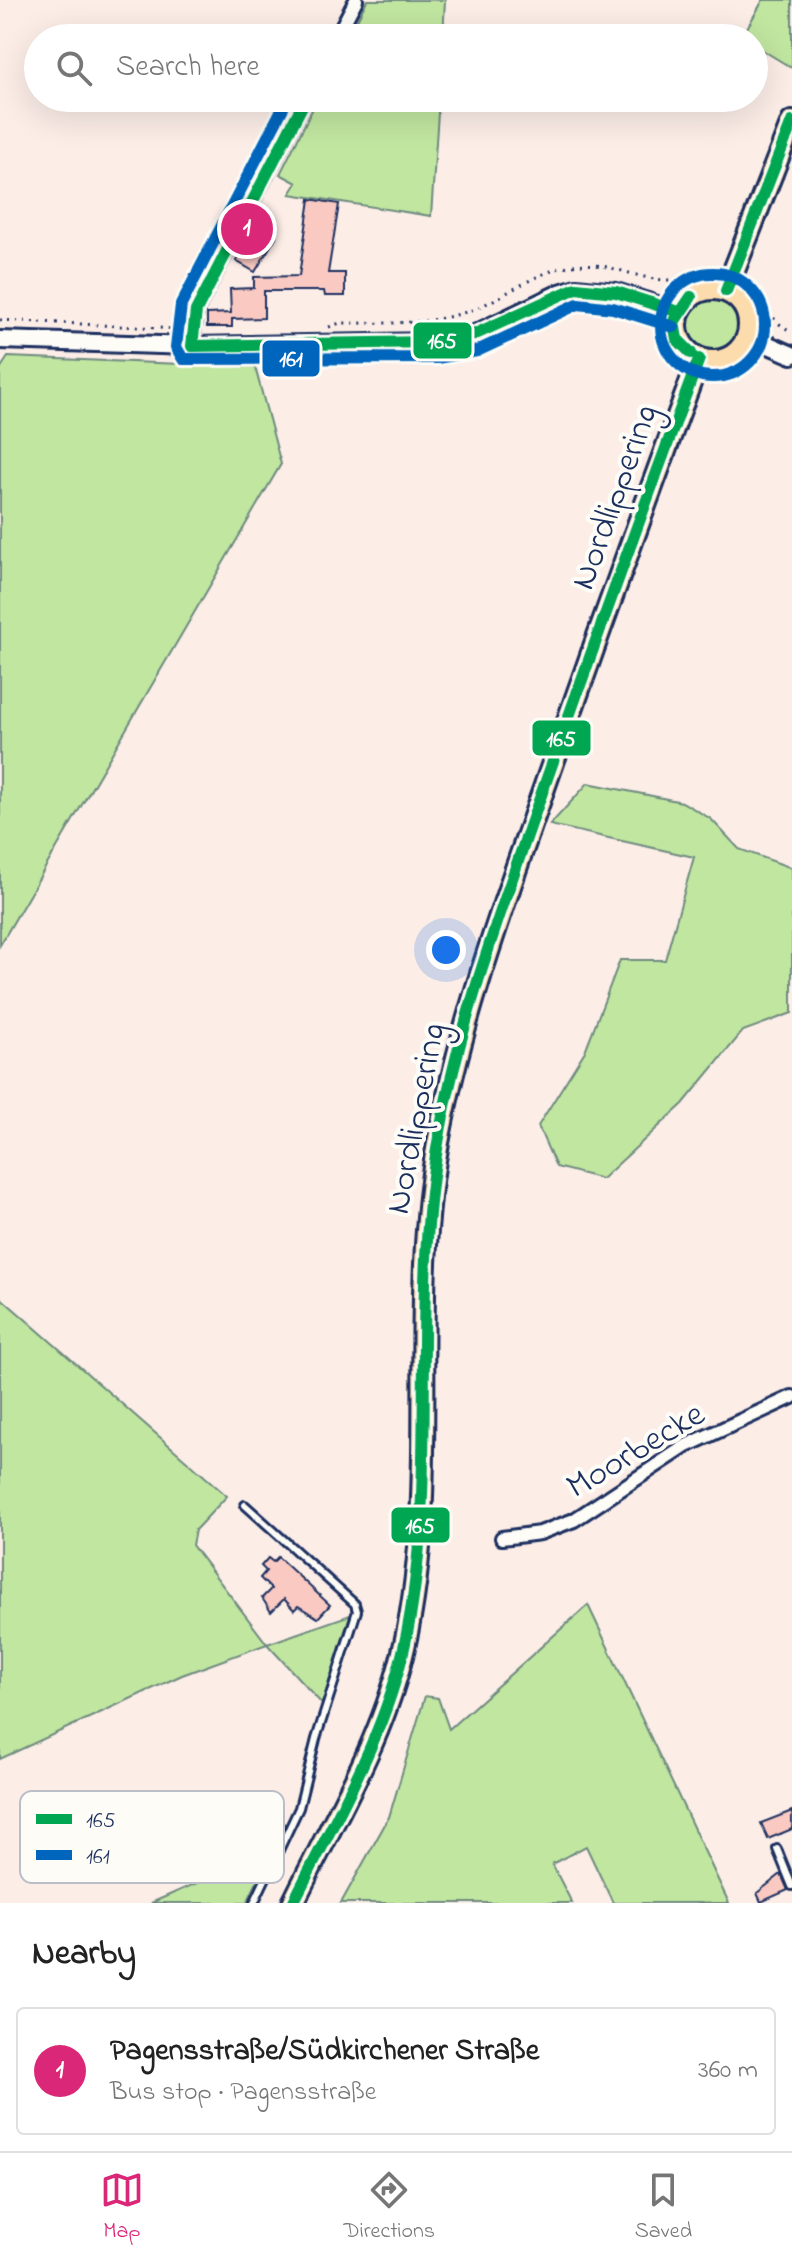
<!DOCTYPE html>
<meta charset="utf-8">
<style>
:root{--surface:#fff;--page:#f2f2f2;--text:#222;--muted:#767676;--line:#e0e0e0;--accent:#db2777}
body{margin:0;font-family:"Indie Flower",sans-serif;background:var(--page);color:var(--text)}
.you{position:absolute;left:446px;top:950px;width:28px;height:28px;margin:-20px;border:6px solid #fff;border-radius:50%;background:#1a73e8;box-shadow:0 0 0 12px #1a73e833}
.badge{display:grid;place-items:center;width:52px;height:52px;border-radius:50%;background:var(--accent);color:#fff;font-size:26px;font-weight:700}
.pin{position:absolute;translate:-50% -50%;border:4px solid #fff;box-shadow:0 2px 8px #0006}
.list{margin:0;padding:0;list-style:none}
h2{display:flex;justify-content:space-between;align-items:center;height:104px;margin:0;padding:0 32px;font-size:34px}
h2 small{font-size:26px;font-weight:400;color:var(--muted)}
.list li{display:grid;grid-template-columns:52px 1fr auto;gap:24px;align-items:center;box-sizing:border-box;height:128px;margin:0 16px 16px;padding:0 16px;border:2px solid var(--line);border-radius:8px}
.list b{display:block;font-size:30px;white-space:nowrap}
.list p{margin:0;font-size:26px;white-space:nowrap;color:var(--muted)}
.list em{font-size:26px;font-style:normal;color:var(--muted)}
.icon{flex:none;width:44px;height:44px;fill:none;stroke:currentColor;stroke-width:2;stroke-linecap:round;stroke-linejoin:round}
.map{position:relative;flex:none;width:792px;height:1903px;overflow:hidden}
.search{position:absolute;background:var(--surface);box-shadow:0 8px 32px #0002;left:24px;right:24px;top:24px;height:88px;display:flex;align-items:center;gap:20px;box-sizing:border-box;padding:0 28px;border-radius:44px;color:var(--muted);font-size:30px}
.sheet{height:248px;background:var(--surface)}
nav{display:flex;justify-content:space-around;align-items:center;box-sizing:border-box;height:112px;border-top:2px solid var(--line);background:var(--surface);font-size:22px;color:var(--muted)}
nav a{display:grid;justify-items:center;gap:4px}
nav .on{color:var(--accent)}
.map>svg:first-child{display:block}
.green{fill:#c1e6a0;stroke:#6e8a7f;stroke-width:2}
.building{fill:#facac2;stroke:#1b2f5e;stroke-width:2}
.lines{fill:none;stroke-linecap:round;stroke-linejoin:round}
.service-casing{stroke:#1b2f5e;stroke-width:12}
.minor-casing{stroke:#1b2f5e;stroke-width:18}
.tertiary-casing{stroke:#1b2f5e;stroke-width:22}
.primary-casing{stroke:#1b2f5e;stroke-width:26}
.path{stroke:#1b2f5e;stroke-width:3;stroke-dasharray:2 6;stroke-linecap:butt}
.service{stroke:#fdfcf7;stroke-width:6}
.minor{stroke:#fdfcf7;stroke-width:12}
.tertiary{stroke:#fdfcf7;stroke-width:16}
.primary{stroke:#fcdcac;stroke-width:20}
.bus-1-casing{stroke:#fdfcf7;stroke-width:18}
.bus-2-casing{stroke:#fdfcf7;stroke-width:18}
.bus-1{stroke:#00a651;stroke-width:12}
.bus-2{stroke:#0065bd;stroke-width:12}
.labels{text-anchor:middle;stroke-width:8;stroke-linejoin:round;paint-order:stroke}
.street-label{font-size:36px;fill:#1b2f5e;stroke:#fdfcf7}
.key{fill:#fdfcf7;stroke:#b9bec9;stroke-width:2}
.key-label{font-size:22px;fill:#1b2f5e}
.line-badge{stroke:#fdfcf7;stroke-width:3}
.badge-label{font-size:22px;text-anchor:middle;font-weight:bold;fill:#fff}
</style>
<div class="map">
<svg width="792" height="1903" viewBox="0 0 792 1903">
<rect width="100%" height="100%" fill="#fcede7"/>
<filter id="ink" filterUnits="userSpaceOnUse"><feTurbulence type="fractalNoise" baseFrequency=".0125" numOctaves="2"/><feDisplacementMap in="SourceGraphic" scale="16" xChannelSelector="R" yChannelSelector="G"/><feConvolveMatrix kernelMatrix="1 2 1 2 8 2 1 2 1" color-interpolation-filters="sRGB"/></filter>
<g filter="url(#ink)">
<path class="green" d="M367 0H445L443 38H348Z
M763 0H792V68L754 45V38L742 37Z
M318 98H439L431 216 290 194 297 183 280 174Z
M686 326a27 27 0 1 1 54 0a27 27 0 1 1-54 0Z
M8 357 255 367 281 464 0 945V369Z
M588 783 682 802 711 819 739 849 792 868V1013L743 1031 683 1104 602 1179 556 1167 538 1126 585 1051 620 960H665L694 857 550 825Z
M0 1297 227 1496 195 1530 192 1545 267 1644 350 1615 322 1704 267 1644 182 1675 0 1759Z
M588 1605 729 1903H613L586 1846 552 1864 572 1903H341L389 1817 425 1696 438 1698 449 1729Z
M272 1850 247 1903H151Z"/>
<path class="building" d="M310 199 339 204 328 273H345V296H325L324 291H264V318L232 319V327H207V314L231 313 230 289 254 288V277L299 276Z
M255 226 276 237 255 272 236 261Z
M278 1557 330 1605 318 1618 298 1606 294 1610 284 1599 271 1612 262 1598 271 1589 260 1578 266 1571 261 1566 268 1558 273 1562Z
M792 1811V1829L768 1839 761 1823Z
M781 1874 788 1890 761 1902 757 1893Z"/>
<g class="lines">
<defs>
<path id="service" d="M245 1505 355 1604 357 1611 316 1739 299 1808 254 1903
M777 1849 792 1886"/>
<path id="minor" d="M336 38 356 0
M192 346 196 311 306 98
M502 1538 540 1533 574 1520 686 1446 792 1397"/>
<path id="tertiary" d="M748 336 792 355
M0 340 192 346 434 342 471 336 560 293 576 288 616 292 679 312"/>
<path id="primary" d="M677 325a36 36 0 1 1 72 0a36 36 0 1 1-72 0Z
M726 291 792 122
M293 1903C334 1818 385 1737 405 1643 441 1479 407 1308 438 1143 460 1023 502 909 542 794 593 648 645 504 699 359"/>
</defs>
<use href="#service" class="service-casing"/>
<use href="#minor" class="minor-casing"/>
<use href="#tertiary" class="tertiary-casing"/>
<use href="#primary" class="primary-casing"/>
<path class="path" d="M746 279C766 295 766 322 792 331
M0 320 179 329
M329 327 340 323C387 323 435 326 479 307 509 294 535 273 568 266 606 258 635 281 670 280 687 279 699 266 717 268"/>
<use href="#service" class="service"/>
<use href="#minor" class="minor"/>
<use href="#tertiary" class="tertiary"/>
<use href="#primary" class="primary"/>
<defs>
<path id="bus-1" d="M726 291 792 122
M691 297 674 322 677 339 691 353
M192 346 434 342 471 336 576 288 616 292 679 312
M192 346 196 311 306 98
M293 1903C335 1819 385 1736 405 1643 440 1479 409 1308 438 1143 458 1026 500 913 539 801 591 653 644 506 699 359"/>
<path id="bus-2" d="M288 98 181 305 176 347 183 359 437 358 477 351 578 304 613 308 674 327
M661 325a52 52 0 1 1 104 0a52 52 0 1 1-104 0Z"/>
</defs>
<use href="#bus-1" class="bus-1-casing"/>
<use href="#bus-2" class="bus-2-casing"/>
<use href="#bus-1" class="bus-1"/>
<use href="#bus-2" class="bus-2"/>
</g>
</g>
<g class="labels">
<g class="street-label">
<text transform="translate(612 496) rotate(-70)" y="13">Nordlippering</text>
<text transform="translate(413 1118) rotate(-79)" y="13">Nordlippering</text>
<text transform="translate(634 1448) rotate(-31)" y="13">Moorbecke</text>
</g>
</g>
<rect x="20" y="1791" width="264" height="92" rx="12" class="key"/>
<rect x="36" y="1814" width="36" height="10" fill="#00a651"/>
<rect x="36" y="1850" width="36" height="10" fill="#0065bd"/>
<g class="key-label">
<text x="86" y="1827">165</text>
<text x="86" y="1863">161</text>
</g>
<g class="line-badge">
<rect x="412" y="321" width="61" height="39" rx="8" fill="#00a651"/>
<rect x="261" y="339" width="60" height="39" rx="8" fill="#0065bd"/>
<rect x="531" y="719" width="61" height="38" rx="8" fill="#00a651"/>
<rect x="390" y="1506" width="61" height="38" rx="8" fill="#00a651"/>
</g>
<g class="badge-label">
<text x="442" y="348">165</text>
<text x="291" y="366">161</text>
<text x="561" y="746">165</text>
<text x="420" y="1533">165</text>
</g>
</svg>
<div class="you"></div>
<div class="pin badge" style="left:247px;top:229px">1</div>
<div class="search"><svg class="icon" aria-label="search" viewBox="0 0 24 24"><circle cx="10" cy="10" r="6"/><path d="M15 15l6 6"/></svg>Search here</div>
</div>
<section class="sheet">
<h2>Nearby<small></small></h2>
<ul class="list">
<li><span class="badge">1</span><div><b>Pagensstraße/Südkirchener Straße</b><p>Bus stop · Pagensstraße</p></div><em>360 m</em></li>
</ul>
</section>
<nav>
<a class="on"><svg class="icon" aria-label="map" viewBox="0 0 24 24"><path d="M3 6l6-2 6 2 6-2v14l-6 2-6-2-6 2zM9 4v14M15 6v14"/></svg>Map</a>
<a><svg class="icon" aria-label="directions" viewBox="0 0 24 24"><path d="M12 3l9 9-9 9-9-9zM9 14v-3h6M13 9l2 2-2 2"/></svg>Directions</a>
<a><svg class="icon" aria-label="saved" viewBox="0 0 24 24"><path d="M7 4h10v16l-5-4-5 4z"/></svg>Saved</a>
</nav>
